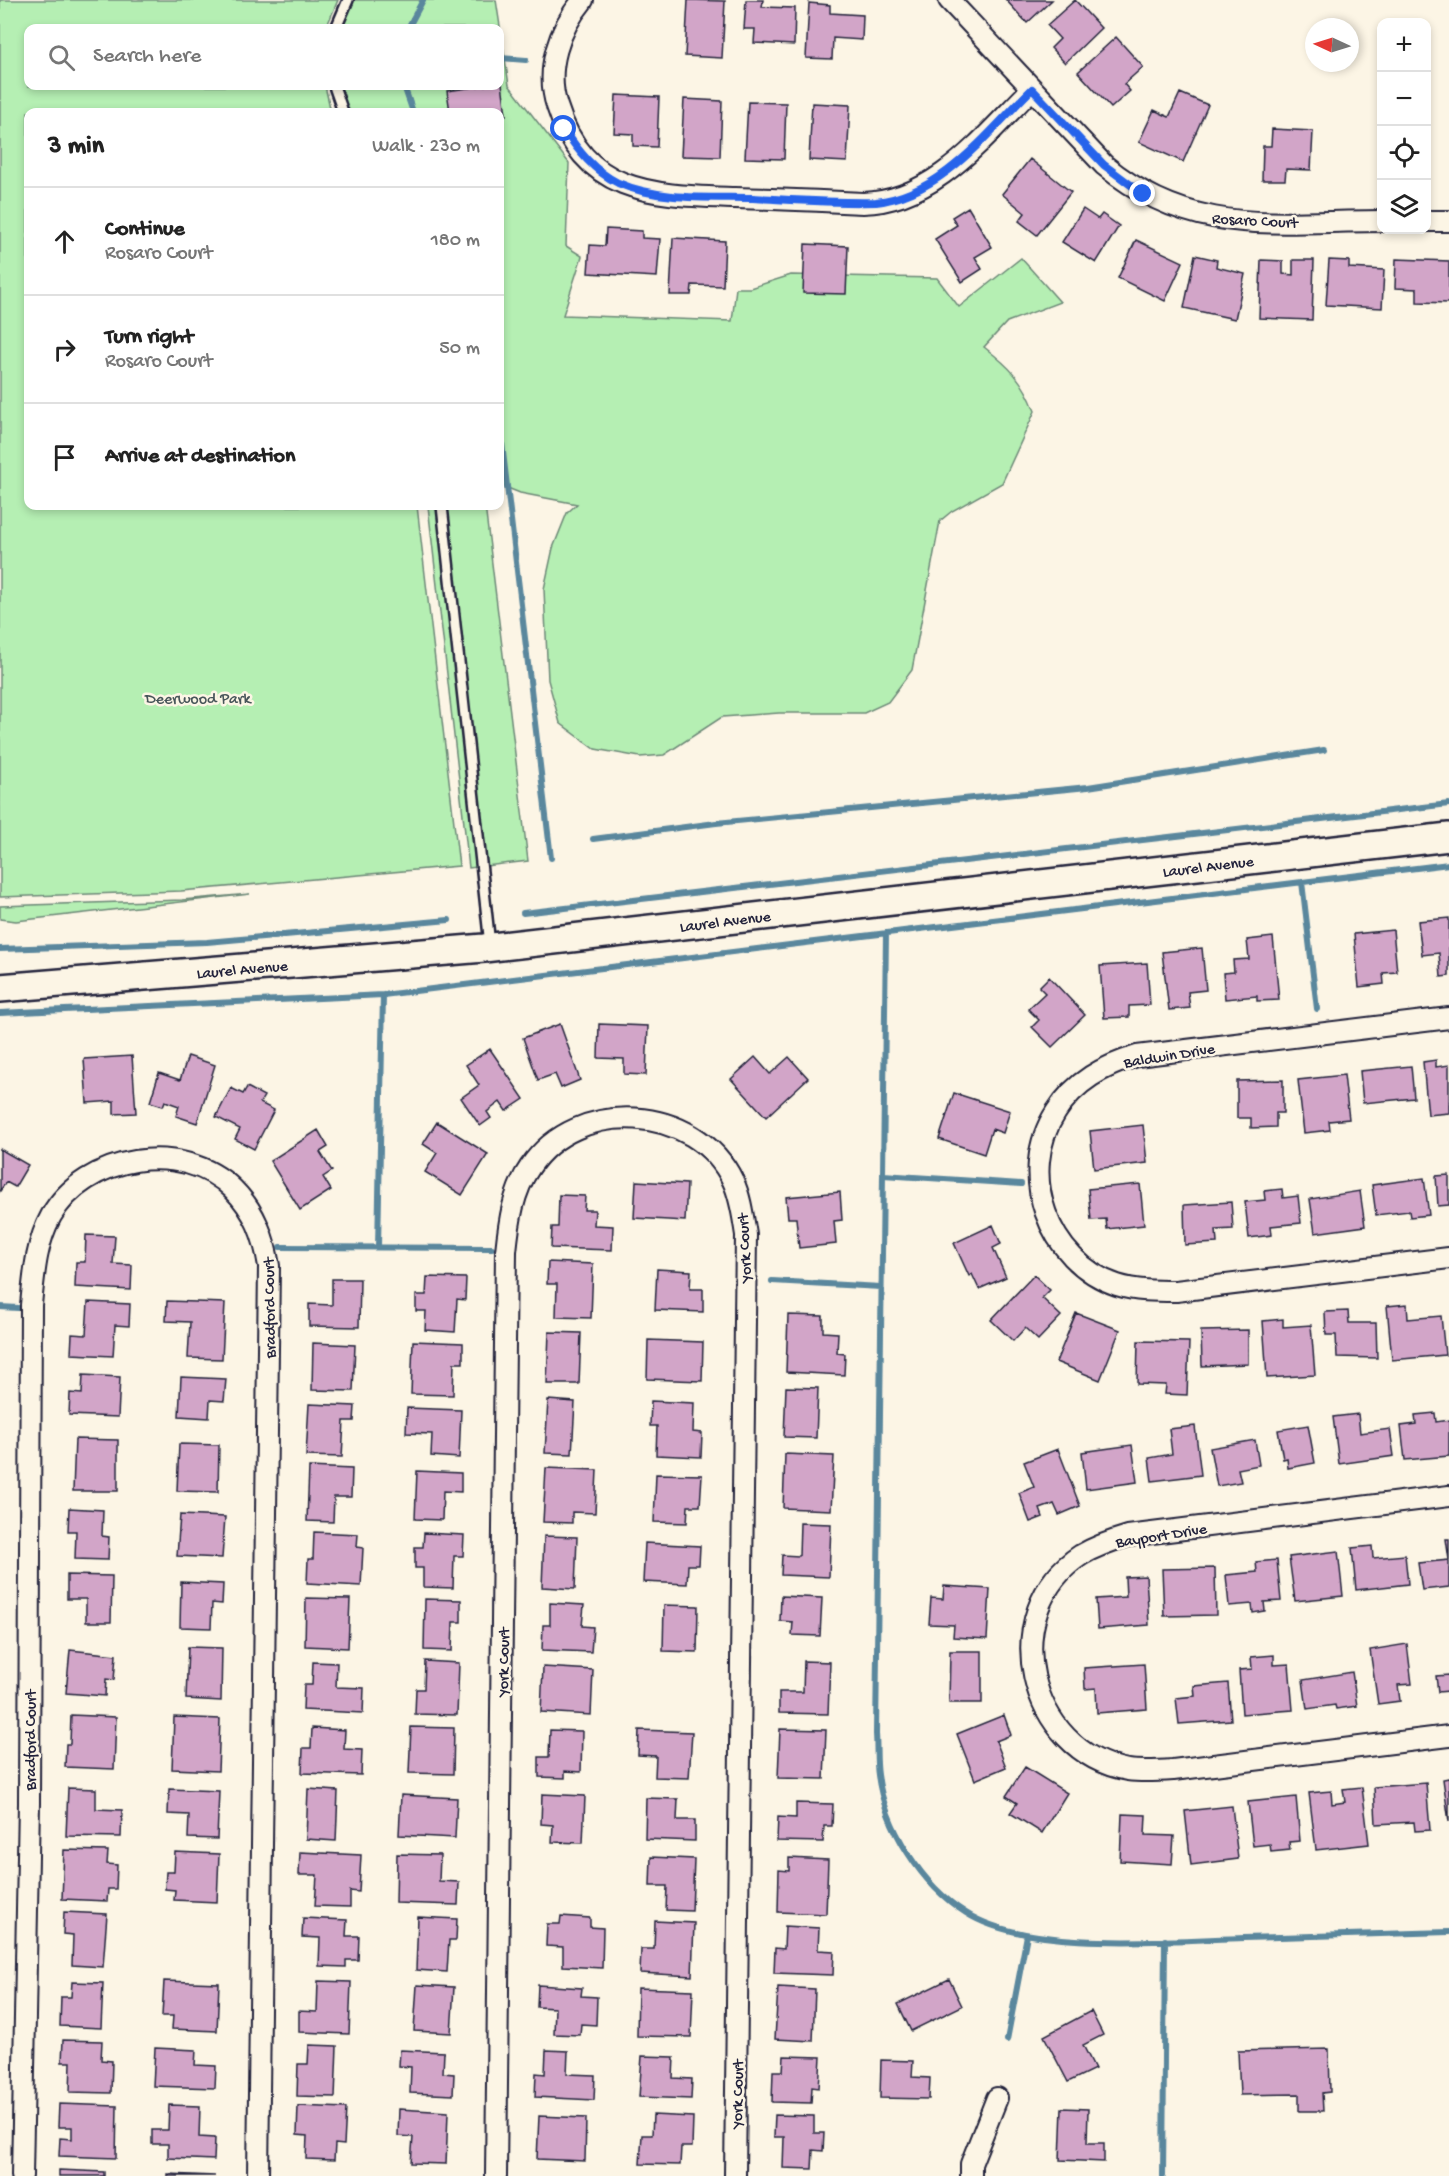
<!DOCTYPE html>
<meta charset="utf-8">
<style>
:root{--surface:#fff;--page:#f2f2f2;--text:#222;--muted:#767676;--line:#e0e0e0}
body{margin:0;font-family:"Gochi Hand",sans-serif;background:var(--page);color:var(--text)}
.controls{position:absolute;right:18px;top:18px;display:grid;overflow:hidden;border-radius:12px;box-shadow:0 3px 9px #0003}
.controls button{width:54px;height:54px;display:grid;place-items:center;padding:0;border:0;border-bottom:2px solid var(--line);background:var(--surface);color:var(--text);font:30px sans-serif}
.compass{position:absolute;left:1305px;top:18px;width:54px;height:54px;border-radius:50%;background:var(--surface);box-shadow:0 3px 9px #0003;rotate:274deg}
.stop{position:absolute;width:18px;height:18px;margin:-14px;border:4px solid #2563eb;border-radius:50%;background:#fff}
.stop.end{background:#2563eb;border-color:#fff;box-shadow:0 2px 6px #0008}
.list{margin:0;padding:0;list-style:none}
h2{display:flex;justify-content:space-between;align-items:center;height:78px;margin:0;padding:0 24px;font-size:26px}
h2 small{font-size:20px;font-weight:400;color:var(--muted)}
.list li{display:grid;grid-template-columns:39px 1fr auto;gap:18px;align-items:center;box-sizing:border-box;height:108px;padding:0 24px;border-top:2px solid var(--line)}
.list b{display:block;font-size:22px;white-space:nowrap}
.list p{margin:0;font-size:20px;white-space:nowrap;color:var(--muted)}
.list em{font-size:20px;font-style:normal;color:var(--muted)}
.icon{flex:none;width:33px;height:33px;fill:none;stroke:currentColor;stroke-width:2;stroke-linecap:round;stroke-linejoin:round}
.map{position:relative;flex:none;width:1449px;height:2176px;overflow:hidden}
.search{position:absolute;background:var(--surface);box-shadow:0 3px 9px #0003;left:24px;top:24px;width:480px;height:66px;display:flex;align-items:center;gap:15px;box-sizing:border-box;padding:0 21px;border-radius:12px;color:var(--muted);font-size:22px}
.panel{position:absolute;background:var(--surface);box-shadow:0 3px 9px #0003;left:24px;top:108px;width:480px;height:402px;border-radius:12px}
.map>svg:first-child{display:block}
.green{fill:#b5efb3;stroke:#6c8877;stroke-width:1.5}
.lines{fill:none;stroke-linecap:round;stroke-linejoin:round}
.stream{stroke:#5a879d;stroke-width:6}
.building{fill:#d2a5c8;stroke:#22223b;stroke-width:1.5}
.lane-casing{stroke:#22223b;stroke-width:14}
.street-casing{stroke:#22223b;stroke-width:24}
.secondary-casing{stroke:#22223b;stroke-width:32}
.lane{stroke:#fcf5e5;stroke-width:9}
.street{stroke:#fcf5e5;stroke-width:20}
.secondary{stroke:#fcf5e5;stroke-width:27}
.route{stroke:#2563eb;stroke-width:8}
.labels{text-anchor:middle;stroke-width:5;stroke-linejoin:round;paint-order:stroke}
.street-label{font-size:16px;fill:#22223b;stroke:#fcf5e5}
.park-label{font-size:16px;fill:#475559;stroke:#fcf5e5}
</style>
<div class="map">
<svg width="1449" height="2176" viewBox="0 0 1449 2176">
<rect width="100%" height="100%" fill="#fcf5e5"/>
<filter id="ink" filterUnits="userSpaceOnUse"><feTurbulence type="fractalNoise" baseFrequency=".0167" numOctaves="2"/><feDisplacementMap in="SourceGraphic" scale="12" xChannelSelector="R" yChannelSelector="G"/><feConvolveMatrix kernelMatrix="1 2 1 2 8 2 1 2 1" color-interpolation-filters="sRGB"/></filter>
<g filter="url(#ink)">
<path class="green" d="M0 0H338L326 28H28V86H325L331 112H28V506H417L459 866 181 891 0 897Z
M348 0H496L509 85 569 163 566 246 582 256 563 315 732 321 736 288H750L791 275 937 278 959 307 1021 258 1060 302 1007 322 984 347C1010 367 1023 380 1035 411L1002 483 952 511 940 521 912 670 888 702 864 713H779L722 717 664 755 640 757 595 749 560 723 548 680 544 589 553 548 567 513 577 504 520 493 500 485V112H341L335 86H500V28H336Z
M428 506H485L528 861 469 868Z
M250 894 16 921 0 919V906L182 900Z"/>
<g class="lines">
<path class="stream" d="M408 28 423 0
M500 58 526 60
M404 86 413 112
M500 427 551 858
M593 839 716 823 1088 787 1324 750
M1302 882 1317 1009
M523 913 1449 804
M886 933 876 1734C877 1747 876 1761 878 1775 885 1827 921 1885 966 1913 1028 1953 1171 1940 1244 1938 1312 1936 1381 1934 1449 1932
M0 949 207 942 449 920
M0 1013 383 995 1449 864
M883 1175 1021 1184
M280 1247 492 1248
M378 1247 383 995
M772 1281 881 1287
M0 1307 18 1308
M1007 2040 1027 1935
M1163 2176 1165 1940"/>
</g>
<path class="building" d="M688 0 725 1 722 58 685 56Z
M746 0H763L762 7 795 8 794 45 754 43 755 29H744Z
M1006 0H1052L1027 23Z
M1075 0 1101 28 1065 63 1051 48 1060 39 1047 25Z
M809 3 830 5V13L863 15 862 40 833 38 832 59 806 58Z
M1116 37 1143 67 1124 84 1130 91 1111 108 1078 72Z
M502 83 506 115 450 112 447 91Z
M1180 93 1208 105 1183 162 1139 142 1154 110 1169 117Z
M616 95 659 97 657 147 633 146V134L614 133Z
M684 99 722 101 720 157 681 156Z
M748 102 786 103 784 159 745 158Z
M812 103 850 105 847 162 809 160Z
M1272 129 1313 131 1311 170 1286 169 1285 180H1262L1263 146H1271Z
M1030 159 1071 192 1037 235 1019 221 1025 213 1002 194Z
M968 207 992 247 975 257 982 269 962 282 935 239 957 225 952 217Z
M1083 209 1098 219 1102 214 1119 226 1096 263 1062 242Z
M606 229 642 231V238L660 239 657 277 588 273 590 245 605 246Z
M673 238 725 241 723 286 692 285 691 295H670Z
M1136 240 1183 262 1165 301 1118 278Z
M805 244 848 246 846 294 803 293Z
M1195 255 1217 260 1216 267 1245 274 1235 319 1184 308Z
M1396 259 1449 261V303L1417 302V289L1395 288Z
M1261 260 1283 261V274L1293 275V260H1314L1312 320 1259 318Z
M1329 260 1349 261V268L1384 270 1382 308 1326 305Z
M1449 918V976L1441 977 1439 953 1422 955 1418 921Z
M1393 930 1397 972 1383 973 1384 984 1359 987 1354 934Z
M1273 937 1279 1000 1257 1001V996L1225 999 1223 973 1234 972 1233 960 1249 959 1247 940Z
M1202 948 1206 990 1188 992 1190 1008 1169 1010 1162 952Z
M1147 963 1150 1005 1129 1006V1017L1104 1018 1100 966Z
M1049 977 1085 1015 1052 1047 1032 1027 1039 1020 1028 1009 1045 993 1039 987Z
M560 1024 580 1080 561 1088 555 1074 538 1080 523 1038Z
M599 1024 648 1026 646 1075 624 1074V1059L598 1058Z
M490 1049 524 1099 506 1111 500 1102 487 1112 491 1118 480 1126 461 1098 479 1085 466 1065Z
M132 1056 136 1113 114 1114V1101L87 1103 84 1059Z
M188 1056 215 1065 197 1123 176 1116 179 1106 165 1101 163 1106 150 1102 159 1073 180 1080Z
M755 1057 770 1074 789 1057 808 1078 766 1117 731 1079Z
M1436 1060V1067L1449 1065V1113L1428 1115 1423 1062Z
M1411 1066 1414 1098 1363 1103 1360 1071Z
M1344 1075 1349 1119 1329 1121 1330 1130 1304 1133 1298 1080Z
M1283 1080V1113H1276V1127L1251 1128V1118H1237V1081Z
M247 1087 264 1096 260 1103 274 1110 254 1149 235 1139 240 1129 216 1117 231 1088 243 1094Z
M954 1093 1010 1111 1003 1133 992 1129 984 1154 939 1139Z
M437 1122 488 1154 462 1195 425 1172 437 1153 423 1144Z
M1143 1125 1147 1163 1094 1169 1090 1131Z
M318 1130 328 1147 320 1152 332 1171 323 1177 331 1190 300 1210 270 1161Z
M0 1149 28 1165 15 1187 6 1182 0 1191Z
M1449 1175V1205L1438 1206 1436 1176Z
M1424 1178 1429 1215 1410 1217 1409 1211 1376 1215 1372 1185Z
M636 1181 687 1184 685 1221 634 1218Z
M1140 1184 1144 1225 1107 1229 1106 1219 1091 1220 1088 1189Z
M1282 1189 1283 1198 1298 1196 1301 1223 1271 1226 1272 1235 1249 1238 1245 1202 1265 1200 1264 1191Z
M1360 1191 1365 1226 1315 1233 1310 1199Z
M840 1192 842 1220 834 1221 836 1244 799 1248 796 1218H788L786 1197Z
M559 1195 585 1196 584 1210H595L594 1225 613 1226 612 1250 551 1248 552 1227H558Z
M1231 1202 1233 1229 1216 1230 1217 1243 1185 1245 1184 1205Z
M993 1225 1001 1244 993 1248 1006 1277 979 1289 972 1274 969 1276 954 1243Z
M86 1235 115 1236 113 1264 132 1265 131 1290 75 1287 76 1262H85Z
M548 1262 593 1264 591 1318 556 1317 557 1284H547Z
M657 1269 691 1271 690 1289H703V1312L655 1310Z
M1034 1275 1050 1290 1042 1298 1061 1316 1038 1340 1025 1328 1013 1341 991 1320Z
M427 1277 466 1278 465 1300 457 1299 455 1332 425 1330 426 1311H416V1295H426Z
M332 1279H360L359 1327 309 1326V1304L332 1305Z
M167 1301 225 1303 222 1359 188 1358 190 1322 166 1321Z
M88 1302 130 1304 129 1326 115 1325 113 1356 71 1354 72 1334 86 1335Z
M1407 1304 1408 1319 1441 1316 1445 1355 1392 1360 1387 1306Z
M1348 1311 1349 1323H1376L1377 1358 1337 1357 1336 1335H1326L1325 1312Z
M1076 1313 1120 1330 1100 1380 1056 1362Z
M788 1315 823 1316V1332L838 1333 837 1353 845 1354 844 1375 786 1372Z
M1283 1319V1327L1311 1325 1315 1375 1267 1378 1263 1321Z
M1248 1330V1364L1202 1366 1201 1331Z
M549 1332 581 1333 579 1384H547Z
M648 1340 703 1342 702 1381 647 1379Z
M413 1341 463 1343V1363H454L453 1395 411 1394Z
M1138 1341 1189 1342 1187 1395 1165 1394 1166 1385 1137 1384Z
M313 1343 355 1345 353 1391 312 1390Z
M83 1375 120 1377 118 1417 69 1415 70 1393 82 1394Z
M181 1377 226 1379 224 1401 210 1400 209 1418 179 1416Z
M786 1387 818 1388 816 1438 784 1437Z
M548 1400 575 1402 572 1454 545 1453Z
M651 1401 694 1403 693 1432 702 1433 701 1457 656 1455 657 1426H650Z
M309 1404 355 1406 354 1421H344L342 1457 306 1456Z
M407 1408 461 1410 459 1458 431 1456 432 1434 406 1433Z
M1435 1413 1436 1422 1449 1420V1456L1405 1460 1401 1426 1416 1424 1415 1415Z
M1358 1414 1360 1433 1390 1429 1394 1456 1339 1464 1333 1417Z
M1308 1425 1315 1463 1288 1468 1287 1458 1283 1459 1278 1430Z
M1195 1426 1201 1475 1152 1481 1149 1458 1172 1454 1169 1429Z
M75 1439 118 1440V1491H73Z
M1255 1440 1259 1465 1238 1469 1241 1482 1217 1486 1210 1448Z
M179 1444 219 1445 218 1492 177 1491Z
M1132 1445 1137 1482 1086 1489 1082 1452Z
M1058 1449 1080 1506 1059 1515 1054 1504 1040 1509 1043 1517 1030 1522 1019 1493 1034 1487 1024 1462Z
M785 1454 834 1456 831 1510 783 1508Z
M309 1467 352 1469 351 1497H334L333 1522 307 1521Z
M546 1468 597 1470 595 1513 572 1512V1523L543 1522Z
M417 1471 461 1473V1492L443 1491 442 1520 415 1519Z
M656 1474 702 1475 700 1506H688L687 1523 654 1522Z
M69 1508 103 1510 102 1536 109 1537 108 1560 75 1559 76 1531H68Z
M180 1515 225 1517 222 1558 177 1556Z
M800 1523 831 1524 829 1577 781 1575 782 1555 799 1556Z
M314 1532 358 1534 357 1547 363 1548 361 1586 307 1583 308 1559H313Z
M424 1533 464 1535 463 1556H454L453 1588 423 1587V1568H415V1547H423Z
M544 1536 577 1537 575 1589 542 1587Z
M1446 1539H1449V1587L1422 1590 1418 1563 1449 1560Z
M645 1543 700 1546 699 1565H688L687 1584 643 1582Z
M1372 1546 1373 1558 1405 1555 1408 1584 1356 1590 1352 1548Z
M1338 1551 1343 1596 1295 1601 1289 1557Z
M1277 1560 1281 1601 1264 1602 1265 1611 1253 1613 1252 1604 1229 1606 1226 1575 1257 1572 1256 1562Z
M1215 1568 1216 1615 1164 1616 1162 1569Z
M67 1575 112 1576 111 1622H86V1599H67Z
M1146 1576 1149 1625 1098 1629 1096 1599 1126 1597 1125 1577Z
M181 1582 223 1584 222 1604 212 1603 211 1628 180 1627Z
M944 1586 990 1589 987 1639 953 1637 954 1625 929 1624 931 1598 943 1599Z
M781 1596 822 1598 820 1636 792 1635 793 1622 780 1621Z
M306 1598 350 1599 348 1648 305 1646Z
M425 1599 461 1600V1622H453L452 1651 424 1650Z
M550 1603 584 1605 582 1626 593 1627 591 1652 542 1650 543 1625H550Z
M664 1605 698 1606 697 1652 663 1651Z
M1407 1644 1412 1684 1398 1685 1400 1701 1378 1704 1370 1650Z
M188 1647 222 1648 221 1701 186 1699Z
M70 1650 116 1655 114 1680 106 1679 105 1696 66 1693Z
M950 1651H982V1703H949Z
M1274 1655V1665L1289 1664 1293 1710 1242 1714 1239 1670 1252 1669 1251 1657Z
M425 1661 459 1663 457 1715 415 1714 416 1689H424Z
M804 1661 830 1662 828 1714 779 1713V1692H803Z
M313 1662 337 1663 336 1687 364 1688 363 1713 303 1710 304 1685H312Z
M1144 1664 1147 1709 1097 1713 1096 1688 1085 1689 1084 1668Z
M543 1667 593 1670 591 1715 541 1712Z
M1352 1672 1357 1706 1336 1709 1335 1705 1307 1709 1303 1680Z
M1449 1675V1691L1438 1692 1436 1676Z
M1228 1683 1231 1720 1179 1724 1176 1698 1195 1696 1194 1686Z
M71 1715 116 1717 114 1769 65 1767 66 1744H70Z
M1004 1715 1011 1735 996 1741 1006 1767 975 1780 957 1734Z
M174 1717 220 1719 218 1771 172 1769Z
M411 1727 454 1728 453 1774 409 1773Z
M312 1728 345 1730 344 1749 362 1750 361 1775 302 1773 303 1748H311Z
M780 1729 826 1730 824 1779 778 1778Z
M550 1730 582 1731 581 1772 565 1771V1778L539 1777V1757H549Z
M639 1730 692 1732 689 1778 655 1777 656 1756 638 1755Z
M1025 1767 1067 1793 1042 1833 1010 1813 1017 1803 1006 1796Z
M1449 1778V1822L1443 1779Z
M1426 1783 1430 1830 1415 1831 1414 1822 1376 1824 1374 1787Z
M1362 1787 1369 1844 1316 1850 1309 1793 1331 1791 1332 1804 1345 1802 1343 1789Z
M68 1788 96 1789V1809L122 1810 121 1837 66 1836Z
M169 1789 219 1791 217 1839 188 1838 189 1815 168 1814Z
M308 1789 338 1791 336 1841 306 1839Z
M542 1794 585 1796 583 1843 552 1842 553 1825 541 1824Z
M401 1795 457 1798 455 1838 399 1835Z
M1296 1797 1300 1841 1289 1842 1290 1850 1271 1852 1270 1844 1253 1846 1248 1802Z
M646 1798 678 1799 677 1820H695V1841L645 1839Z
M796 1803 833 1804 832 1826H824L823 1842 777 1841 778 1817 796 1818Z
M1232 1806 1238 1859 1191 1865 1185 1811Z
M1122 1814 1146 1815 1145 1835 1174 1836 1172 1864 1120 1861Z
M64 1850 108 1851 107 1864 117 1865 116 1889H108L107 1901 62 1899Z
M175 1852 219 1854 217 1902 174 1900 175 1890 165 1889 166 1872H174Z
M300 1852 361 1855 359 1892 350 1891V1907L315 1906 317 1875H299Z
M397 1854 440 1855 439 1881 459 1882 458 1905 396 1903Z
M651 1857 694 1859 692 1911 666 1910 667 1886H650Z
M789 1858 828 1860 826 1914 778 1912 779 1870 789 1871Z
M64 1912 107 1914 103 1967 72 1965 73 1935 63 1934Z
M561 1916 590 1918V1927L603 1928 602 1968 563 1966V1947L546 1946 547 1924H560Z
M418 1917 457 1919 456 1940H449L447 1972 416 1970Z
M303 1918 347 1920 346 1936H359L358 1960H346V1967L319 1966 320 1938 302 1937Z
M655 1921 694 1923 692 1976 640 1973 641 1949H654Z
M785 1926 819 1928 818 1950 834 1951 833 1975 774 1973 775 1948 784 1949Z
M949 1979 962 2006 911 2031 898 2004Z
M164 1981 219 1983 217 2031 172 2029 173 2016H162Z
M318 1981 351 1982 349 2034 299 2032V2011L317 2012Z
M72 1982 103 1983 101 2028 60 2026 61 1997H71Z
M417 1985 454 1987 451 2033 414 2031Z
M538 1985 582 1988 581 1996 597 1997 596 2025 581 2024 580 2035 554 2034 555 2008 537 2007Z
M778 1987 815 1989 813 2041 775 2039Z
M638 1988 693 1990 691 2037 637 2036Z
M1091 2011 1103 2035 1083 2045 1095 2069 1068 2082 1044 2036Z
M63 2040 102 2041 101 2060 112 2061 111 2093 70 2092 71 2062H62Z
M309 2045 337 2046 335 2097 297 2096 298 2064H308Z
M155 2048 196 2050 195 2065 216 2066 215 2088 153 2086Z
M1329 2049 1330 2092 1322 2093 1323 2111H1299V2094L1240 2095 1238 2051Z
M400 2050 444 2052 443 2073 454 2074 453 2095 410 2093 411 2067 399 2066Z
M546 2050 568 2051 567 2074 595 2075 594 2100 535 2097 536 2073 545 2074Z
M642 2056 674 2057 673 2078 692 2079 691 2099 639 2097Z
M784 2056 821 2057 819 2088 812 2087 811 2103 772 2102 773 2071H783Z
M881 2060 913 2061 912 2077 930 2078 929 2099 880 2098Z
M59 2104 117 2106 116 2158 59 2156 60 2138 72 2139V2127H58Z
M169 2105 200 2106 199 2137 215 2138 214 2160 168 2158V2144H152V2130H168Z
M298 2106 346 2108 344 2145 335 2144 334 2160 306 2159 307 2136 297 2135Z
M1062 2108 1088 2109 1087 2143H1104V2162L1060 2160Z
M399 2109 448 2112 446 2164 411 2163 413 2137 398 2136Z
M653 2115 693 2117 692 2147H681L680 2165 640 2164 642 2135H652Z
M775 2115 814 2116V2133H824L823 2151 813 2150 812 2169 783 2168 784 2137H774Z
M539 2116 586 2118 585 2161 537 2159Z
M59 2170 104 2172V2176H59Z
M168 2174 215 2176H168Z"/>
<g class="lines">
<defs>
<path id="lane" d="M336 28 348 0
M334 86 343 112
M442 506 490 945"/>
<path id="street" d="M583 0C559 29 545 69 557 106 585 196 656 195 735 198 778 199 821 201 863 203 936 201 984 136 1032 89
M949 0 1104 165C1192 238 1275 221 1382 221
M1426 221H1449
M1449 1018 1137 1056C1104 1066 1075 1081 1056 1112 1016 1173 1048 1262 1117 1285 1136 1291 1156 1291 1176 1291L1449 1258
M1449 1496 1128 1536C1111 1541 1096 1546 1081 1555 995 1611 1027 1752 1128 1770 1142 1772 1158 1771 1173 1770L1449 1736
M22 2176 29 1803 31 1305C34 1275 36 1243 51 1216 85 1155 183 1139 233 1189 255 1211 264 1236 269 1266L258 2176
M496 2176 506 1251C509 1222 513 1191 530 1167 577 1097 696 1103 733 1181 741 1198 743 1217 746 1235L735 2176
M971 2176V2164L997 2098"/>
<path id="secondary" d="M0 988 484 948 1449 837"/>
</defs>
<use href="#lane" class="lane-casing"/>
<use href="#street" class="street-casing"/>
<use href="#secondary" class="secondary-casing"/>
<use href="#lane" class="lane"/>
<use href="#street" class="street"/>
<use href="#secondary" class="secondary"/>
</g>
</g>
<g class="lines" filter="url(#ink)">
<path class="route" d="M564 129C578 151 594 171 618 183 659 201 710 197 753 198 794 200 835 203 876 202 942 195 988 132 1032 89L1104 165 1143 194"/>
</g>
<g class="labels">
<g class="street-label">
<text transform="translate(1255 219) rotate(3)" y="6">Rosaro Court</text>
<text transform="translate(1208 865) rotate(-7)" y="6">Laurel Avenue</text>
<text transform="translate(725 920) rotate(-7)" y="6">Laurel Avenue</text>
<text transform="translate(242 968) rotate(-5)" y="6">Laurel Avenue</text>
<text transform="translate(1169 1054) rotate(-9)" y="6">Baldwin Drive</text>
<text transform="translate(743 1248) rotate(-93)" y="6">York Court</text>
<text transform="translate(268 1308) rotate(-91)" y="6">Bradford Court</text>
<text transform="translate(1161 1534) rotate(-9)" y="6">Bayport Drive</text>
<text transform="translate(502 1662) rotate(-89)" y="6">York Court</text>
<text transform="translate(29 1740) rotate(-90)" y="6">Bradford Court</text>
<text transform="translate(736 2094) rotate(-89)" y="6">York Court</text>
</g>
<g class="park-label">
<text x="198" y="703">Deerwood Park</text>
</g>
</g>
</svg>
<div class="controls">
<button>+</button>
<button>−</button>
<button><svg class="icon" aria-label="locate" viewBox="0 0 24 24"><circle cx="12" cy="12" r="6"/><path d="M12 2v4M12 18v4M2 12h4M18 12h4"/></svg></button>
<button><svg class="icon" aria-label="layers" viewBox="0 0 24 24"><path d="M12 4l9 5-9 5-9-5zM3 14l9 5 9-5"/></svg></button>
</div>
<svg class="compass" viewBox="-18 -18 36 36"><path d="M0-13l5 13h-10z" fill="#e53935"/><path d="M0 13l5-13h-10z" fill="#767676"/></svg>
<div class="stop" style="left:564px;top:129px"></div>
<div class="stop end" style="left:1143px;top:194px"></div>
<div class="search"><svg class="icon" aria-label="search" viewBox="0 0 24 24"><circle cx="10" cy="10" r="6"/><path d="M15 15l6 6"/></svg>Search here</div>
<section class="panel">
<h2>3 min<small>Walk · 230 m</small></h2>
<ul class="list">
<li><svg class="icon" aria-label="ahead" viewBox="0 0 24 24"><path d="M12 20V5M6 11l6-6 6 6"/></svg><div><b>Continue</b><p>Rosaro Court</p></div><em>180 m</em></li>
<li><svg class="icon" aria-label="right" viewBox="0 0 24 24"><path d="M7 20v-9h11M14 6l5 5-5 5"/></svg><div><b>Turn right</b><p>Rosaro Court</p></div><em>50 m</em></li>
<li><svg class="icon" aria-label="arrive" viewBox="0 0 24 24"><path d="M6 21V4h12l-3 4 3 4H6"/></svg><div><b>Arrive at destination</b></div></li>
</ul>
</section>
</div>
